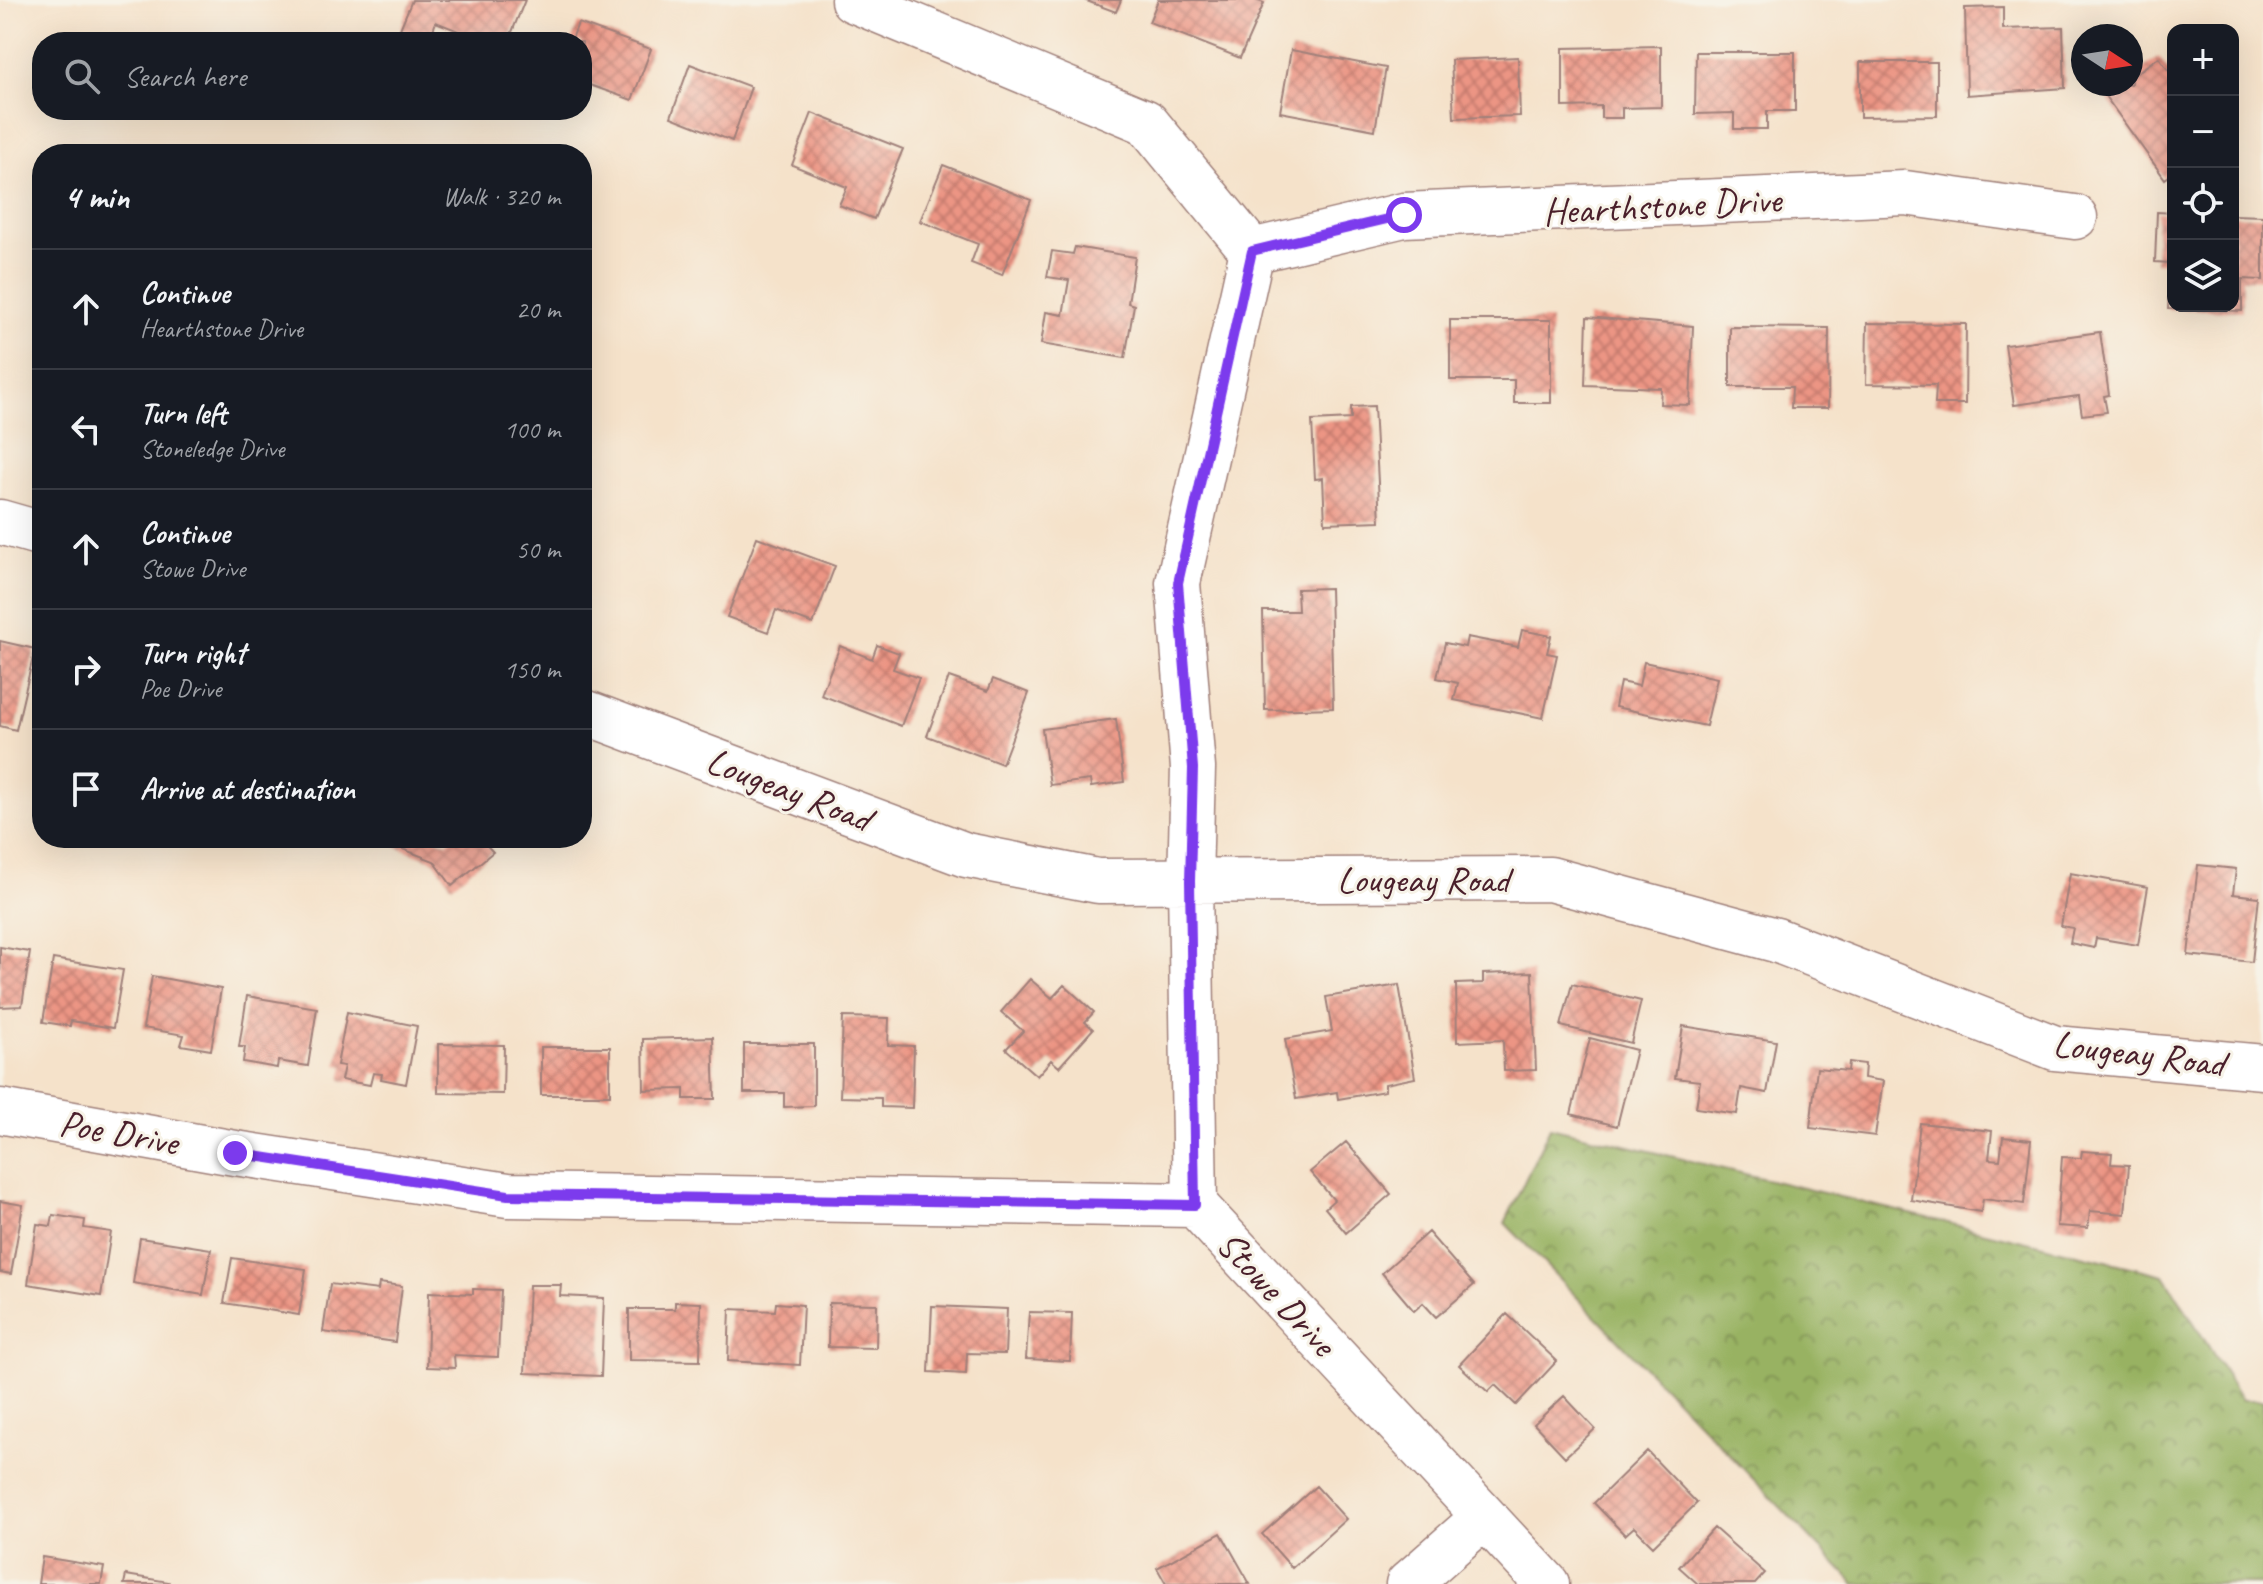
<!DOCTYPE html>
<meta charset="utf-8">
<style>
:root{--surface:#171b24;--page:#20242c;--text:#f1f3f6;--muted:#9ea1a6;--line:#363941}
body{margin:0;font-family:Caveat,sans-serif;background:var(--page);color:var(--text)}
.controls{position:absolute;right:24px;top:24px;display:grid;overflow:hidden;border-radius:16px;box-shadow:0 8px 32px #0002}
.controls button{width:72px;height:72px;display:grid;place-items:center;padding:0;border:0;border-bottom:2px solid var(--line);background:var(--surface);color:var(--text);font:40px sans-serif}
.compass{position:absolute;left:2071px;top:24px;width:72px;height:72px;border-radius:50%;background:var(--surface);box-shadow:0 8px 32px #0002;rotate:102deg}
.stop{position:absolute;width:24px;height:24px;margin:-18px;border:6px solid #7c3aed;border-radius:50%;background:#fff}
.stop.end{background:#7c3aed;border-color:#fff;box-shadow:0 2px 8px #0008}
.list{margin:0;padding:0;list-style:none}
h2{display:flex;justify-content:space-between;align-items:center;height:104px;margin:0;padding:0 32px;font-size:34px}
h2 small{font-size:26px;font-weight:400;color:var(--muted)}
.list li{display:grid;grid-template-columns:52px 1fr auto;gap:24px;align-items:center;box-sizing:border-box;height:120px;padding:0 32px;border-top:2px solid var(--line)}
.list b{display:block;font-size:30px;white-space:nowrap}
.list p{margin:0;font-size:26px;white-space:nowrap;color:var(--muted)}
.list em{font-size:26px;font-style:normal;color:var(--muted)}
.icon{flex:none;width:44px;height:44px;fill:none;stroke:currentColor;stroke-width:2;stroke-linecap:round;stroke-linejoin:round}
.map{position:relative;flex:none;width:2263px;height:1584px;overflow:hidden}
.search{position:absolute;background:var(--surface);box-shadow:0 8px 32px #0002;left:32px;top:32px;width:560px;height:88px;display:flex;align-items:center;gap:20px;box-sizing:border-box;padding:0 28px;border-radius:32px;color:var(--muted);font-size:30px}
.panel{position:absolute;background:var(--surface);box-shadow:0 8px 32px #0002;left:32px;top:144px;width:560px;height:704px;border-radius:32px}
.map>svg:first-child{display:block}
.forest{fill:url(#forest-crowns);stroke:#716846;stroke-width:2}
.building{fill:url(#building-cross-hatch)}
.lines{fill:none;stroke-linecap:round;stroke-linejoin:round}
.minor-casing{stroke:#a0807a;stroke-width:47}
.minor{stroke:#fff;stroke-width:44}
.route{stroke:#7c3aed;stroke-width:10}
.labels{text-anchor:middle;stroke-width:6;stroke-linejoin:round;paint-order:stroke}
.street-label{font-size:38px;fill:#4a1f2b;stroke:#f7f3e8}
</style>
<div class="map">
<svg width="2263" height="1584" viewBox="0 0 2263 1584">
<defs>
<pattern id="forest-crowns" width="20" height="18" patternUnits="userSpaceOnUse" patternTransform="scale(2)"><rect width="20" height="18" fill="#98b262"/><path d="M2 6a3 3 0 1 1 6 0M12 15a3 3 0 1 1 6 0" fill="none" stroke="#7e9051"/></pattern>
<pattern id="building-cross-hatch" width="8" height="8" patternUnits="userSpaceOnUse" patternTransform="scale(2)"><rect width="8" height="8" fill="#ec9584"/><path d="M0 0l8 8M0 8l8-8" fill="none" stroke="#c1796c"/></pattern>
</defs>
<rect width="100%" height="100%" fill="#f7f3e8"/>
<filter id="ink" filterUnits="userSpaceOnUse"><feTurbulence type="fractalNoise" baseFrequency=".0125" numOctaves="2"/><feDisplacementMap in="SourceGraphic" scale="16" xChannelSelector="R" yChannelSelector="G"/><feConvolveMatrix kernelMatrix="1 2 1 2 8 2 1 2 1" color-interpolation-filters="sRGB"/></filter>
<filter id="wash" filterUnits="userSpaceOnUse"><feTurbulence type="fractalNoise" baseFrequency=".006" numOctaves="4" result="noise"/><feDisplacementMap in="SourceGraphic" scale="32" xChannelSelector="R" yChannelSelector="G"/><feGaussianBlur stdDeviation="1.8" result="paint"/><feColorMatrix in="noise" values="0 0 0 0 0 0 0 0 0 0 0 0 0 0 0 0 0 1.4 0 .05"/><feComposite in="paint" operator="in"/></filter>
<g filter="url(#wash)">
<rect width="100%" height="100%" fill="#f5e2ca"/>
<path class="forest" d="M1550 1127 2164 1275 2242 1400H2263V1584H1855L1505 1223Z"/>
<g id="blocks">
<path class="building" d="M412 0H525L508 42H486L436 22 429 41 400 29Z
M1084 0H1121L1116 12Z
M1158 0H1256L1264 3 1240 58 1149 22Z
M2003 7V29L2063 27 2065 88 1967 95 1965 8Z
M578 23 651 49 632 100 584 83 582 88V42H571Z
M1661 46V107L1622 108V118H1601V106L1563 107V48Z
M1291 50 1386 68 1375 130 1280 112Z
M1696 52H1795V111H1767V129H1734V113L1695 114Z
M1518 57 1520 116 1454 118 1451 60Z
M2159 57 2173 77V173L2165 179 2105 96 2121 84H2131V77Z
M1860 62H1937V116L1860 117Z
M690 64 751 87 732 141 671 117Z
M812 113 903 149 874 219 839 205 847 187 792 165Z
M943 165 1031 200 1002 275 971 263 978 244 920 221Z
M2157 212 2173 213V306H2233V215L2263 216V280L2242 279V311L2168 309 2170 263 2155 262Z
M1075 247 1135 257 1128 303 1134 305 1125 358 1041 344 1046 312 1063 315 1069 280 1047 277 1052 251 1073 254Z
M1587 317 1693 326 1690 405 1660 404 1661 388 1585 385Z
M1450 320H1551V403H1514V380H1450Z
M1867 323 1966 324 1965 404H1935L1936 385 1866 384Z
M1730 327 1829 328 1828 408H1791L1792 387H1730Z
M2100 332 2109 395 2104 396 2107 412 2082 415 2079 396 2014 405 2005 345Z
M1374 406 1380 521 1325 523 1323 478 1315 479 1312 421 1351 419V407Z
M757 537 835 566 813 624 776 610 768 632 727 617Z
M1330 588 1333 708 1265 710 1263 611H1298L1297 589Z
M1522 630 1551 636 1547 653 1557 655 1543 718 1454 700 1458 683 1437 678 1445 643 1465 647 1467 637 1518 647Z
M0 641 35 649 16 730 0 726Z
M877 645 899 653 893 669 919 678 901 726 821 695 840 646 872 659Z
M1644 662 1717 678 1706 726 1615 707 1620 682 1639 686Z
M949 677 988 691 993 679 1029 693 1002 764 927 736Z
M1116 719 1124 782 1091 787 1090 780 1050 785 1042 729Z
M374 838H435L447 843 452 838H480L493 852 452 886 434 861Z
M2198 865 2236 869 2233 894 2259 897 2252 962 2188 955Z
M2070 873 2148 887 2138 945 2096 938 2094 948 2070 943 2073 928 2061 926Z
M0 947 30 952 22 1006 0 1007Z
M53 959 123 970 113 1028 71 1021 70 1026 43 1022Z
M1532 972 1536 1070 1504 1071 1503 1040 1457 1042 1456 984 1483 983V974Z
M152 976 221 989 211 1050 181 1045 184 1035 143 1028Z
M1030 979 1052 998 1064 985 1094 1012 1085 1022 1093 1029 1059 1067 1051 1060 1037 1076 1006 1049 1023 1031 1001 1012Z
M1572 984 1641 1001 1631 1043 1561 1026Z
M1399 985 1415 1078 1385 1084V1091L1338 1099 1337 1092 1296 1099 1285 1039 1332 1031 1326 997Z
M247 996 317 1008 308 1066 278 1061 277 1068 243 1062 245 1047H239Z
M347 1012 417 1026 406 1084 381 1079 382 1074 373 1073 370 1085 341 1080 344 1066 337 1065Z
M843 1017 889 1018 888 1045 914 1046 912 1108 881 1107V1098L840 1097Z
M1683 1026 1776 1041 1767 1093 1741 1088 1737 1114 1696 1108 1700 1081 1675 1078Z
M713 1037 715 1099H684V1089L644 1090 643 1039Z
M1590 1038 1636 1050 1617 1126 1571 1114Z
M438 1044 504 1045 503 1094 438 1093Z
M744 1044H814V1106L784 1107V1093H744Z
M541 1047H610V1095H541Z
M1849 1062 1865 1064 1864 1078 1883 1081 1875 1136 1810 1128 1817 1068 1848 1071Z
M1920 1123 1992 1131 1989 1159 2000 1160 2003 1137 2031 1140 2024 1204 1983 1199 1981 1212 1911 1200Z
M1346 1142 1391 1194 1346 1233 1325 1208 1334 1200 1310 1172Z
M2082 1151 2112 1153 2111 1164 2129 1165 2125 1214 2090 1211 2088 1228 2057 1226 2062 1157 2081 1158Z
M0 1201 23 1205 11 1274 0 1272Z
M53 1215 85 1220 84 1228 111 1232 101 1296 28 1284 37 1224 51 1226Z
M1428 1232 1474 1285 1436 1317 1423 1303 1414 1311 1382 1273Z
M140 1238 211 1249 203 1295 133 1283Z
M232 1258 306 1269 299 1315 224 1303Z
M379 1283 402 1286 395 1342 323 1332 330 1284 378 1290Z
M529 1285H561L560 1296 604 1298 601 1376 525 1373Z
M473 1289 501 1290 498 1357 454 1355 455 1368 427 1367 429 1292 473 1294Z
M675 1302 701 1303 700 1361 629 1360V1309H675Z
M776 1303 803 1305 800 1365 728 1361 730 1309 775 1311Z
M829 1303 877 1304 876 1348 828 1347Z
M932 1306 1007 1309 1005 1354 967 1353 966 1374 929 1372Z
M1029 1312 1072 1313 1070 1361 1026 1359Z
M1507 1314 1557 1361 1516 1405 1495 1385 1488 1392 1459 1365Z
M1564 1396 1595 1429 1565 1457 1534 1424Z
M1647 1451 1697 1503 1653 1546 1634 1527 1625 1535 1594 1503Z
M1316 1486 1346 1519 1292 1568 1262 1534Z
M1714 1528 1765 1573 1755 1584H1698L1679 1567Z
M1221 1533 1250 1584H1166L1157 1568Z
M42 1557 104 1567 101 1584H38Z
M126 1575 169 1582V1584H124Z"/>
</g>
</g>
<g filter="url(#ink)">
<use href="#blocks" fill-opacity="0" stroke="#a0807a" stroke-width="2"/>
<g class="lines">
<defs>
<path id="minor" d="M853 0 1146 122 1252 251
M1252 251 1178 583 1193 768 1190 881 1195 1205 1547 1584
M1252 251 1404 215 1905 193 2075 217
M0 522 42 534
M582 711 966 855 1098 881 1550 879 1776 940 2055 1048 2263 1067
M0 1111 235 1153 508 1195 1195 1205
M1408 1584 1484 1517"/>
</defs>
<use href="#minor" class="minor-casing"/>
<use href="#minor" class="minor"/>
</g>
</g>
<g class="lines" filter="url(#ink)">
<path class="route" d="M235 1153 508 1195 1195 1205 1190 881 1193 768 1178 583 1252 251 1404 215"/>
</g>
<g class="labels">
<g class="street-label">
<text transform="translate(1662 205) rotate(-3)" y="13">Hearthstone Drive</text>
<text transform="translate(789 789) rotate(21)" y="13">Lougeay Road</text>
<text x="1423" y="892">Lougeay Road</text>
<text transform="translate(2139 1053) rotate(7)" y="13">Lougeay Road</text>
<text transform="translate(119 1132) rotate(10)" y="13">Poe Drive</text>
<text transform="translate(1277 1293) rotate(47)" y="13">Stowe Drive</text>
</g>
</g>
</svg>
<div class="controls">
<button>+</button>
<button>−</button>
<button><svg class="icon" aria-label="locate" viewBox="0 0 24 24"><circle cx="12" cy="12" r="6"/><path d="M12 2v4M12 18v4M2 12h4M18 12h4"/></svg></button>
<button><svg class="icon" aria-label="layers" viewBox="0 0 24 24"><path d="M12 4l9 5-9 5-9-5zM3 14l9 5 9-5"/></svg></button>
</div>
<svg class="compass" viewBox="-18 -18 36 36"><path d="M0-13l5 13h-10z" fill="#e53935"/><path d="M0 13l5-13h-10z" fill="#9ea1a6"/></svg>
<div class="stop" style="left:1404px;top:215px"></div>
<div class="stop end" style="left:235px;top:1153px"></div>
<div class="search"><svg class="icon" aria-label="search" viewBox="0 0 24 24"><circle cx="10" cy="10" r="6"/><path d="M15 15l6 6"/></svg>Search here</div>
<section class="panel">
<h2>4 min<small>Walk · 320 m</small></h2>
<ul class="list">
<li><svg class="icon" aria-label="ahead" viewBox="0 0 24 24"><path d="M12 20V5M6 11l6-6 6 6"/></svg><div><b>Continue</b><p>Hearthstone Drive</p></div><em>20 m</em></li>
<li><svg class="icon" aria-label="left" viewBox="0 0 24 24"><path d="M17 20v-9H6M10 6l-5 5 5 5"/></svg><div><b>Turn left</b><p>Stoneledge Drive</p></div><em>100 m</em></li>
<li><svg class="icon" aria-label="ahead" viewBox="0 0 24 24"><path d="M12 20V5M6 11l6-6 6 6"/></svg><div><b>Continue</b><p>Stowe Drive</p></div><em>50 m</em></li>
<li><svg class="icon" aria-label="right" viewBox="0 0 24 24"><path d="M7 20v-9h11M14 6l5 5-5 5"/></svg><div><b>Turn right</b><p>Poe Drive</p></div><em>150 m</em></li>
<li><svg class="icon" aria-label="arrive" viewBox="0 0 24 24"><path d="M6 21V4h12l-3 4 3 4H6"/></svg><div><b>Arrive at destination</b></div></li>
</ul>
</section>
</div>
